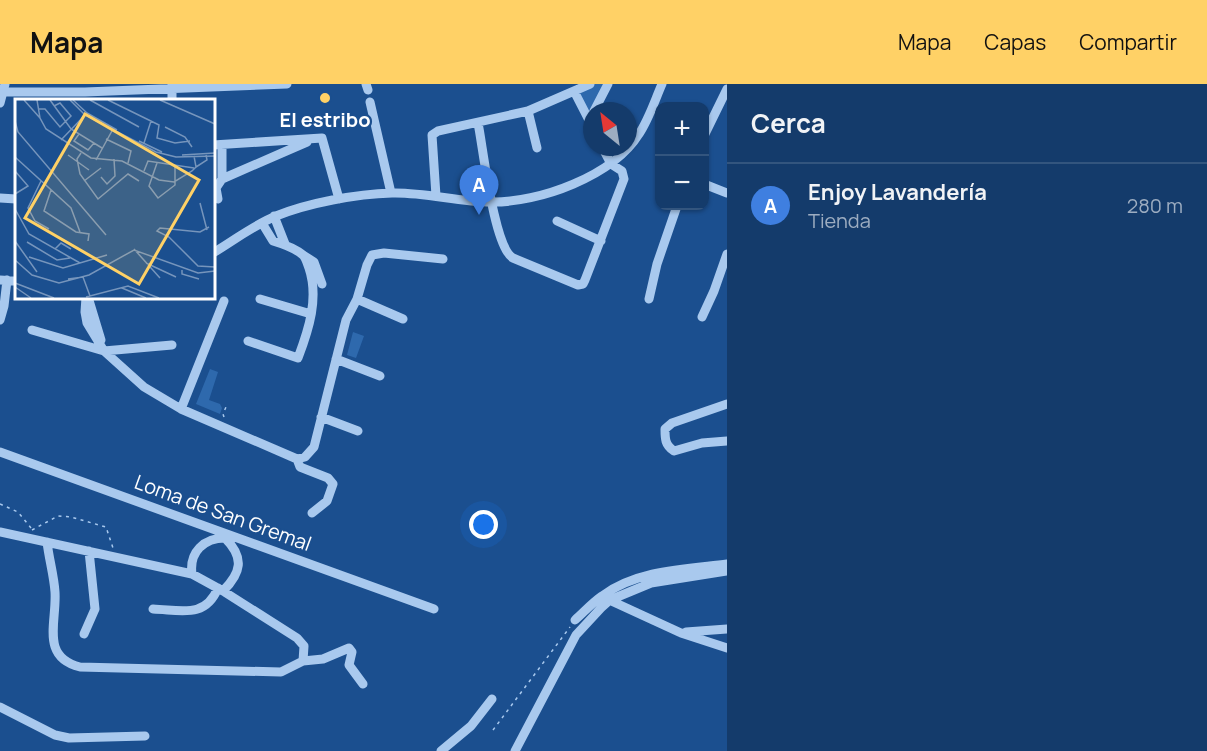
<!DOCTYPE html>
<html lang="es">
<meta charset="utf-8">
<style>
:root{--surface:#143b6b;--page:#1d4271;--text:#f1f3f6;--muted:#9dadc1;--line:#33557e;--accent:#ffd166}
body{margin:0;font-family:Manrope,sans-serif;background:var(--page);color:var(--text)}
.controls{position:absolute;right:18px;top:18px;display:grid;overflow:hidden;border-radius:12px;box-shadow:0 2px 4px #0004}
.controls button{width:54px;height:54px;display:grid;place-items:center;padding:0;border:0;border-bottom:2px solid var(--line);background:var(--surface);color:var(--text);font:30px sans-serif}
.compass{position:absolute;left:583px;top:18px;width:54px;height:54px;border-radius:50%;background:var(--surface);box-shadow:0 2px 4px #0004;rotate:330deg}
.you{position:absolute;left:484px;top:441px;width:21px;height:21px;margin:-15px;border:4px solid #fff;border-radius:50%;background:#1a73e8;box-shadow:0 0 0 9px #1a73e833}
.badge{display:grid;place-items:center;width:39px;height:39px;border-radius:50%;background:var(--accent);color:#fff;font-size:20px;font-weight:700}
.pin{position:absolute;translate:-50% -50px;filter:drop-shadow(0 2px 3px #0008)}
.pin::after{content:'';position:absolute;top:32px;width:21px;height:18px;background:inherit;clip-path:polygon(0 0,100% 0,50% 100%)}
.list{margin:0;padding:0;list-style:none}
h2{display:flex;justify-content:space-between;align-items:center;height:78px;margin:0;padding:0 24px;font-size:26px}
h2 small{font-size:20px;font-weight:400;color:var(--muted)}
.list li{display:grid;grid-template-columns:39px 1fr auto;gap:18px;align-items:center;box-sizing:border-box;height:84px;padding:0 24px;border-top:2px solid var(--line)}
.list b{display:block;font-size:22px;white-space:nowrap}
.list p{margin:0;font-size:20px;white-space:nowrap;color:var(--muted)}
.list em{font-size:20px;font-style:normal;color:var(--muted)}
.map{position:relative;flex:none;width:727px;height:667px;overflow:hidden}
header{display:flex;align-items:center;gap:36px;box-sizing:border-box;height:84px;padding:0 30px;background:var(--accent);color:#111}
header strong{font-size:28px}
nav{display:flex;gap:33px;margin-inline-start:auto;font-size:21px}
main{display:flex}
aside{flex:1;background:var(--surface)}
.map>svg:first-child{display:block}
.green{fill:#2e69ad}
.lines{fill:none;stroke-linecap:round;stroke-linejoin:round}
.path{stroke:#a9c9ee;stroke-width:1.5;stroke-dasharray:3 4.5;stroke-linecap:butt}
.minor{stroke:#a9c9ee;stroke-width:9}
.poi-dot{fill:#ffd166;stroke:#1b4f8f;stroke-width:2}
.labels{text-anchor:middle;stroke-width:4.5;stroke-linejoin:round;paint-order:stroke}
.poi-label{font-size:20px;font-weight:bold;fill:#fff;stroke:#1b4f8f}
.street-label{font-size:20px;fill:#fff;stroke:#1b4f8f}
.inset-road{fill:none;stroke:#7695bc;stroke-width:1.5}
.view{fill:#ffd166;fill-opacity:0.15;stroke:#ffd166;stroke-width:3}
.inset-edge{fill:none;stroke:#fff;stroke-width:3}
</style>
<header>
<strong>Mapa</strong>
<nav><a>Mapa</a><a>Capas</a><a>Compartir</a></nav>
</header>
<main>
<div class="map">
<svg width="727" height="667" viewBox="0 0 727 667">
<rect width="100%" height="100%" fill="#1b4f8f"/>
<path class="green" d="M590 0H608L592 27 590 37 574 7Z
M353 248 364 252 356 274 347 271Z
M210 285 218 288 209 316 220 320 222 324 220 330 196 320Z"/>
<g class="lines">
<path class="path" d="M224 333 223 330 226 323
M0 420 18 428 31 444
M32 446 58 432 71 433 106 443 113 464
M493 646 570 543"/>
<path class="minor" d="M366 0 368 6
M574 7 592 42
M0 8H85L287 0
M172 16V0
M370 18 391 109
M0 19 5 0
M528 27 537 64
M594 27 608 0
M478 39C483 63 494 164 513 174L578 201 583 200 585 196 624 95 622 87 611 80
M704 52 727 5
M213 61 322 54 339 115
M602 63 611 80
M222 95V61
M704 100 727 109
M436 112 432 51 438 47 528 27 590 0
M0 114 16 115
M218 115 216 104 222 95 307 58
M274 132 285 160
M557 137 601 157
M213 169C233 157 254 141 276 132 308 119 356 110 392 109 425 108 458 118 491 118 539 119 613 92 639 50 649 35 655 16 662 0
M303 171 314 178 322 200
M0 196 16 197
M86 213 85 228 87 239 104 267 144 303 181 325 297 375 305 373 314 363 346 236 357 215 367 181 372 171 384 169 443 175
M88 213 101 256
M260 215 311 230
M357 215 403 235
M649 215 657 180 677 122
M702 233 714 207 727 170
M0 236 4 222 7 196
M32 246 104 267 172 261
M248 257 298 274C309 245 319 214 309 184 307 179 306 174 303 171 295 164 283 160 273 157L262 139
M336 275 380 292
M727 320 672 339 665 345C665 355 665 361 674 367L702 359 727 357
M181 325 224 217
M321 333 358 347
M0 368 434 525
M297 375 300 383 328 394 333 400 327 417 312 429
M0 448 192 490 223 507 297 554 304 562 303 577
M47 458C49 475 54 492 55 508 57 538 40 573 80 583L281 588 303 577
M192 490C189 468 204 454 225 454 245 474 241 489 223 507
M607 515 681 549 727 564
M153 525C181 526 205 535 218 504
M575 536C584 528 592 519 602 512 637 486 686 485 727 480
M686 548 727 545
M84 550 95 525 89 467
M303 577 323 575 349 564 352 568 349 581 363 600
M0 623 55 651 69 654 145 652
M441 667 471 642 492 615
M515 667 576 551 601 524 610 516 651 499 727 487"/>
</g>
<circle class="poi-dot" cx="325" cy="14" r="6"/>
<g class="labels">
<g class="poi-label">
<text x="325" y="43">El estribo</text>
</g>
<g class="street-label">
<text transform="translate(223 429) rotate(20)" y="7">Loma de San Gremal</text>
</g>
</g>
<g transform="translate(15 15)">
<rect width="200" height="200" fill="#1b4f8f"/>
<path class="inset-road" d="M9 1 25 19M22 1 25 19 31 30 76 59 107 62 144 81 159 83 177 72 181 68 179 57M35 1 56 30 87 49M55 1 70 16 141 53 161 58 200 57M58 1 72 14 102 31M75 1 124 28M93 1 144 26 142 39 160 44 175 42M145 1 200 25M24 10H30L45 28 56 17 45 4 39 7M0 22 3 33 91 136M150 28 170 38 177 48M64 35 59 42 73 51 79 44M91 40 116 52 113 64M46 41 71 15M124 42 147 53M129 44 136 22M66 54 62 60 65 75 83 100 113 75 124 82M53 56 74 71M167 56 200 54M0 58 56 109 65 133M81 61 98 30M142 64 134 87 143 99 160 86V68M181 68 192 61 191 56M0 72 13 87 0 95M129 72 133 62 179 69M86 78 92 85 100 77 99 60M26 82 13 109 20 122 34 130M69 82 86 69M36 91 29 112 61 133 74 135 73 142M185 104 192 131M0 110 14 135 65 164M194 128 185 133 145 129 142 132 154 138 183 167 200 168M0 142 22 173M12 143 42 161 55 159M40 150 46 144 56 150M119 150 145 179M14 158 48 169 92 156M0 161 17 176 44 184 74 176 119 151 183 174 200 172M131 164 161 178M167 171V175L184 180M53 180 68 178 75 197M0 184 39 199M0 188 16 199M107 189 131 199M71 198 113 187 144 199"/>
<path class="view" d="M70 15 184 81 124 185 10 119Z"/>
<rect width="200" height="200" class="inset-edge"/>
</g>
</svg>
<div class="controls">
<button>+</button>
<button>−</button>
</div>
<svg class="compass" viewBox="-18 -18 36 36"><path d="M0-13l5 13h-10z" fill="#e53935"/><path d="M0 13l5-13h-10z" fill="#9dadc1"/></svg>
<div class="you"></div>
<div class="pin badge" style="left:479px;top:131px;background:#3f7fe0">A</div>
</div>
<aside>
<h2>Cerca<small></small></h2>
<ul class="list">
<li><span class="badge" style="background:#3f7fe0">A</span><div><b>Enjoy Lavandería</b><p>Tienda</p></div><em>280 m</em></li>
</ul>
</aside>
</main>
